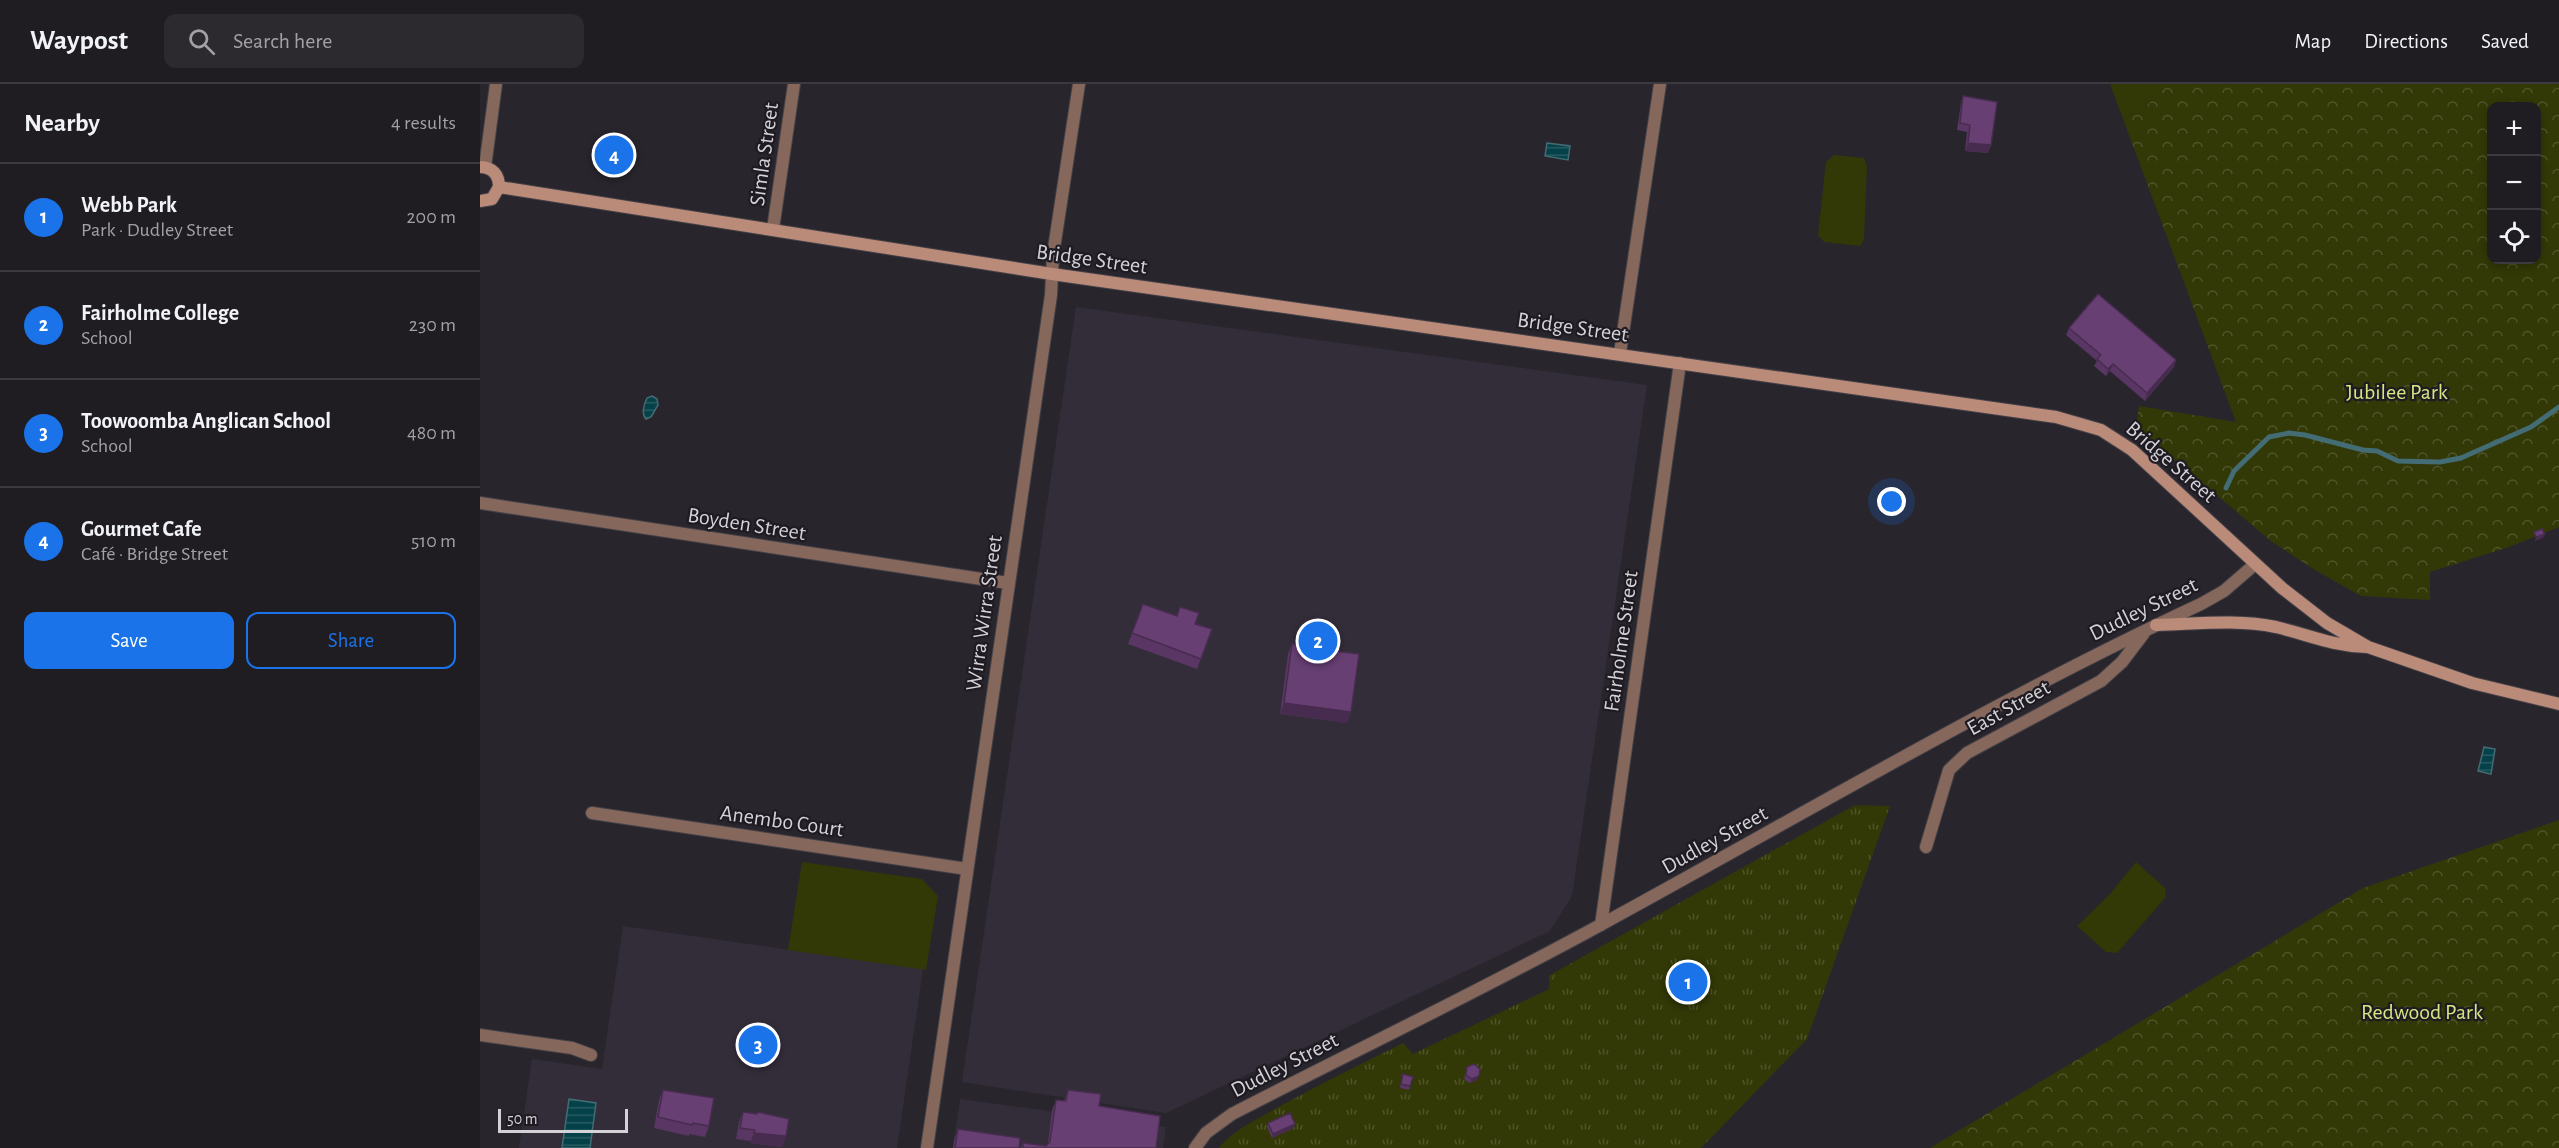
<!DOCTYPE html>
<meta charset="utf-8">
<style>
:root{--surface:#1f1c22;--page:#2c292f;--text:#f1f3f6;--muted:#a1a1a5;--line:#3c3a40;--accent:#1a73e8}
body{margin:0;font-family:"Alegreya Sans",sans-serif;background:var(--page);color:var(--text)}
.controls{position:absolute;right:18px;top:18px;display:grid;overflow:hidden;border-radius:12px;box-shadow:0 3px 9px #0003}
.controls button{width:54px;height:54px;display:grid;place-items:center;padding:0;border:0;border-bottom:2px solid var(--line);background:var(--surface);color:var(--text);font:30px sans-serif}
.scale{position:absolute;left:18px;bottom:15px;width:130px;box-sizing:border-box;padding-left:6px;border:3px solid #d4d2d7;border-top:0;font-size:16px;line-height:21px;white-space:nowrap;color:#d4d2d7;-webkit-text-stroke:4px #1f1b23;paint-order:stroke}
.you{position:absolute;left:1412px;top:418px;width:21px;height:21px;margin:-15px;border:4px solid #fff;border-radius:50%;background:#1a73e8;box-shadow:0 0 0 9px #1a73e833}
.badge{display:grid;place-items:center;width:39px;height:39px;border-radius:50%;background:var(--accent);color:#fff;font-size:20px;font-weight:700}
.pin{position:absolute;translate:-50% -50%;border:3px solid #fff;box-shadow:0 2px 6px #0006}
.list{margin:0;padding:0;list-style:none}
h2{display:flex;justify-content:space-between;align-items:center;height:78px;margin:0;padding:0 24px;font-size:26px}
h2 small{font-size:20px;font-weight:400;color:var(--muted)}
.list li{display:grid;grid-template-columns:39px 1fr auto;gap:18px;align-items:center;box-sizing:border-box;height:108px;padding:0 24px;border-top:2px solid var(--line)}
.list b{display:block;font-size:22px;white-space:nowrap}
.list p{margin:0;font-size:20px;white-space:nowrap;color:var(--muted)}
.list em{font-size:20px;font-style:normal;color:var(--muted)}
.actions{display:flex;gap:12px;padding:18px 24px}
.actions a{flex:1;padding:14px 0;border:2px solid var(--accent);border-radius:12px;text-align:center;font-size:21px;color:var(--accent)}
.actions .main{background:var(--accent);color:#fff}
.icon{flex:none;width:33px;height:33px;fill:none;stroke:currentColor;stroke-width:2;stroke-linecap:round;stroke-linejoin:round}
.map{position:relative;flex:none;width:2079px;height:1064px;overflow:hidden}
header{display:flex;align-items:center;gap:36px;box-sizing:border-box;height:84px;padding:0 30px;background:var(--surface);border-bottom:2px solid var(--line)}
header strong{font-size:28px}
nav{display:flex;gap:33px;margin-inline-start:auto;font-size:21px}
.search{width:420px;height:54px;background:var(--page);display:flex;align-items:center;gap:15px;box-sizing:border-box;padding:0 21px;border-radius:12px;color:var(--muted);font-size:22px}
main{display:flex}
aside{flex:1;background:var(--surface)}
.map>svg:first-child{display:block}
.built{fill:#332d3a}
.grass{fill:#323806}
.forest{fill:url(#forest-crowns);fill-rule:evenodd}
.park{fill:url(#park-tufts)}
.water{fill:url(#water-rules);stroke:#436c74;stroke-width:1.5}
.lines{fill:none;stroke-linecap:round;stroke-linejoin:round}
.stream{stroke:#436c74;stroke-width:5}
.street-casing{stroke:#444148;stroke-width:14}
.secondary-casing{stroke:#444148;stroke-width:14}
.street{stroke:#85675b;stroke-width:12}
.secondary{stroke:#bb8b79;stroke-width:12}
.wall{fill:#593663}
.shaded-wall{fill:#482c50}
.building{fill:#673f73;stroke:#482c50;stroke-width:1.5}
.labels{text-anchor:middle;stroke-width:4.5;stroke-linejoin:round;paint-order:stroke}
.street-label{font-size:22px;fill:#d4d2d7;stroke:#1f1b23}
.park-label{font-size:22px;fill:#d6e683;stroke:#1f1b23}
</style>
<header>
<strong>Waypost</strong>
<div class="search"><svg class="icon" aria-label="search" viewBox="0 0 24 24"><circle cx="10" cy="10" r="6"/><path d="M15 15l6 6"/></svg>Search here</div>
<nav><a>Map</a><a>Directions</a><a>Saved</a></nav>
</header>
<main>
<aside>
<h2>Nearby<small>4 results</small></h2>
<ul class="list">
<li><span class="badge">1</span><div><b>Webb Park</b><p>Park · Dudley Street</p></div><em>200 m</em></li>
<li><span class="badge">2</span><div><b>Fairholme College</b><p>School</p></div><em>230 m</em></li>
<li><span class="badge">3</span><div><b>Toowoomba Anglican School</b><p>School</p></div><em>480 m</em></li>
<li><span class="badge">4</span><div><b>Gourmet Cafe</b><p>Café · Bridge Street</p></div><em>510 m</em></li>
</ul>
<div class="actions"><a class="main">Save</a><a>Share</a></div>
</aside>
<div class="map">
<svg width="2079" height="1064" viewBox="0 0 2079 1064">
<defs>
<pattern id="forest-crowns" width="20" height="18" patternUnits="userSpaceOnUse" patternTransform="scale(1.5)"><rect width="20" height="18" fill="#323806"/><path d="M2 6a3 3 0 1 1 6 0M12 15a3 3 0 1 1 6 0" fill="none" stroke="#4f542a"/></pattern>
<pattern id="park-tufts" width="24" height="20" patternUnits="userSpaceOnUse" patternTransform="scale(1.5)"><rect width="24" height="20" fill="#323806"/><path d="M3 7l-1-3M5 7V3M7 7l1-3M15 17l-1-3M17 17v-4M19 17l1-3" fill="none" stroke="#4f542a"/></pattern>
<pattern id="water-rules" width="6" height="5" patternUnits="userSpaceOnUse" patternTransform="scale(1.5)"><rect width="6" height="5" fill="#054149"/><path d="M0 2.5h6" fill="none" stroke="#295c62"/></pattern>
</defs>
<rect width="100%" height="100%" fill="#29252d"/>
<path class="built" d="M596 223 1167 301 1092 812 1070 847 686 1029 482 998Z
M143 842 443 885 417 1064H39L52 975 122 985Z
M480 1015 686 1043 683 1064H473Z"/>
<path class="grass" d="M1630 0H1679L1669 20 1643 35Z
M1354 71 1384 74 1387 82 1384 156 1380 162 1344 158 1338 151 1346 78Z
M322 778 442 795 458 812 446 886 308 866Z
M1656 778 1685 804 1686 813 1637 869 1626 868 1597 842 1629 811Z"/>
<path class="forest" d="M1679 0H2079V443L2029 463 1950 488V516L1881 512 1835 486 1791 457 1656 343 1659 322 1756 338 1643 35 1669 20ZM2012 22H2056V176H2012Z
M2079 736V1064H1450L1883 804Z"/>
<path class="park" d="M1375 721 1410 722 1327 955 1221 1064H739C751 1048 770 1039 788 1029 832 1004 877 982 923 959L933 970 1069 905 1070 891Z"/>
<path class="water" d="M1067 59 1090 62 1088 76 1065 72Z
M172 312 177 315 178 321 171 333 166 335C161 330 164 320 167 314Z
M2004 663 2015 665 2011 690 1998 687Z
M89 1015 116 1019 110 1064H82Z"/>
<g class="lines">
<path class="stream" d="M1746 404 1754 387 1789 353 1809 349 1825 351 1883 366 1897 367 1918 377 1960 378 1981 374 2051 343 2079 323"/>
<defs>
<path id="street" d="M5 83 16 0
M293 145 314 0
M1140 269 1180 0
M0 419 528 499
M112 729 487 785
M1446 763 1469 686 1487 669 1621 597 1642 578 1664 549
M1121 841 1200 279
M0 951 92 964 111 971
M447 1064 571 211 573 171 599 0
M715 1064 726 1049 752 1030C876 966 1002 906 1124 839 1322 731 1517 615 1721 520L1744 507 1774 481"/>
<path id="secondary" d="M0 83C13 83 19 91 19 103L12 115 0 117
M19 103 572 190 1576 333 1621 346 1652 366 1802 504 1847 539 1888 563 1992 599 2079 620
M1676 541C1716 540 1757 535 1796 543 1829 551 1852 562 1887 563"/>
</defs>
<use href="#street" class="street-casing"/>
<use href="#secondary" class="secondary-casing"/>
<use href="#street" class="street"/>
<use href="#secondary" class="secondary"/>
</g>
<path class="wall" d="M1483 12 1511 61 1508 69 1485 67 1487 48 1477 46 1481 19Z
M1589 244 1696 276 1694 283 1665 317 1630 287 1626 292 1614 282 1617 277 1586 251Z
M663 520 732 545 717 585 648 560Z
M812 560 855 567 867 639 800 630 808 570Z
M987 983 997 996 990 999 984 995Z
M923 990 933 993 929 1006 920 1004Z
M183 1006 229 1042 225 1053 209 1050V1052L174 1044 179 1016Z
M588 1006 619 1022 676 1064H541L543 1059 566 1062 568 1060 572 1026 576 1016 584 1017Z
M263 1028 306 1052 302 1063 270 1059 271 1057 256 1055 259 1038Z
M788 1039 814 1044 792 1054 787 1043Z
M478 1045 539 1064H473L474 1056Z"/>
<path class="shaded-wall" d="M1488 59 1511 61 1508 69 1485 67Z
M1696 276 1694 283 1665 317 1667 309Z
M1633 280 1630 287 1626 292 1628 285Z
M2065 450 2063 454 2055 457 2056 453Z
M804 619 871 628 867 639 800 630Z
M999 992 997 996 990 999 992 995Z
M815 1040 814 1044 792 1054 793 1050Z
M274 1049 306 1052 302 1063 270 1059Z"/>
<path class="building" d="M1483 12 1517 18 1511 61 1488 59 1490 41 1480 39Z
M1618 210 1696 276 1667 309 1633 280 1628 285 1617 275 1621 271 1589 244Z
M2062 445 2065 450 2056 453 2054 448Z
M663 520 697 532 700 523 719 529 715 540 732 545 721 575 652 549Z
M812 560 836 564 837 560 856 563 855 567 879 570 871 628 804 619Z
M994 980 1000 985 999 992 992 995 986 991 987 983Z
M923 990 933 993 930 1002 921 1000Z
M183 1006 234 1014 229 1042 213 1039 212 1041 178 1033Z
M588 1006 621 1010 619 1022 680 1032 676 1064H543V1059L566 1062 570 1058 576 1016 586 1017Z
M263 1028 277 1030 278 1028 309 1035 306 1052 274 1049 275 1046 260 1044Z
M810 1029 815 1040 793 1050 788 1039Z
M478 1045 540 1054 539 1064H475Z"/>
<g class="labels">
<g class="street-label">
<text transform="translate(283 70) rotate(-82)" y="8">Simla Street</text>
<text transform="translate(612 174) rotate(8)" y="8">Bridge Street</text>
<text transform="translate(1093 242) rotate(8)" y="8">Bridge Street</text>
<text transform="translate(1692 377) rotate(41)" y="8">Bridge Street</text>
<text transform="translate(267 439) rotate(9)" y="8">Boyden Street</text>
<text transform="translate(1663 524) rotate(-26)" y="8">Dudley Street</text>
<text transform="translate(503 529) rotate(-82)" y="8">Wirra Wirra Street</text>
<text transform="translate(1140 557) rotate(-82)" y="8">Fairholme Street</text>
<text transform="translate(1528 623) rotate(-29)" y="8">East Street</text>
<text transform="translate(302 736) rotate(8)" y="8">Anembo Court</text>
<text transform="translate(1234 755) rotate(-29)" y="8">Dudley Street</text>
<text transform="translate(804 980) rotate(-27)" y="8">Dudley Street</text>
</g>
<g class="park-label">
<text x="1917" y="315">Jubilee Park</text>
<text x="1942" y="935">Redwood Park</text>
</g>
</g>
</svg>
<div class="controls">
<button>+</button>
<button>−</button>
<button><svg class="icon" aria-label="locate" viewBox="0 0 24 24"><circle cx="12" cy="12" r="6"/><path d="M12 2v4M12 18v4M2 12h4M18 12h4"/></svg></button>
</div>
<div class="scale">50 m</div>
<div class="you"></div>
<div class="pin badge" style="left:1208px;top:898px">1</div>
<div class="pin badge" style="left:838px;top:557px">2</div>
<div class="pin badge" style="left:278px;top:961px">3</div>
<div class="pin badge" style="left:134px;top:71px">4</div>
</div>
</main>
